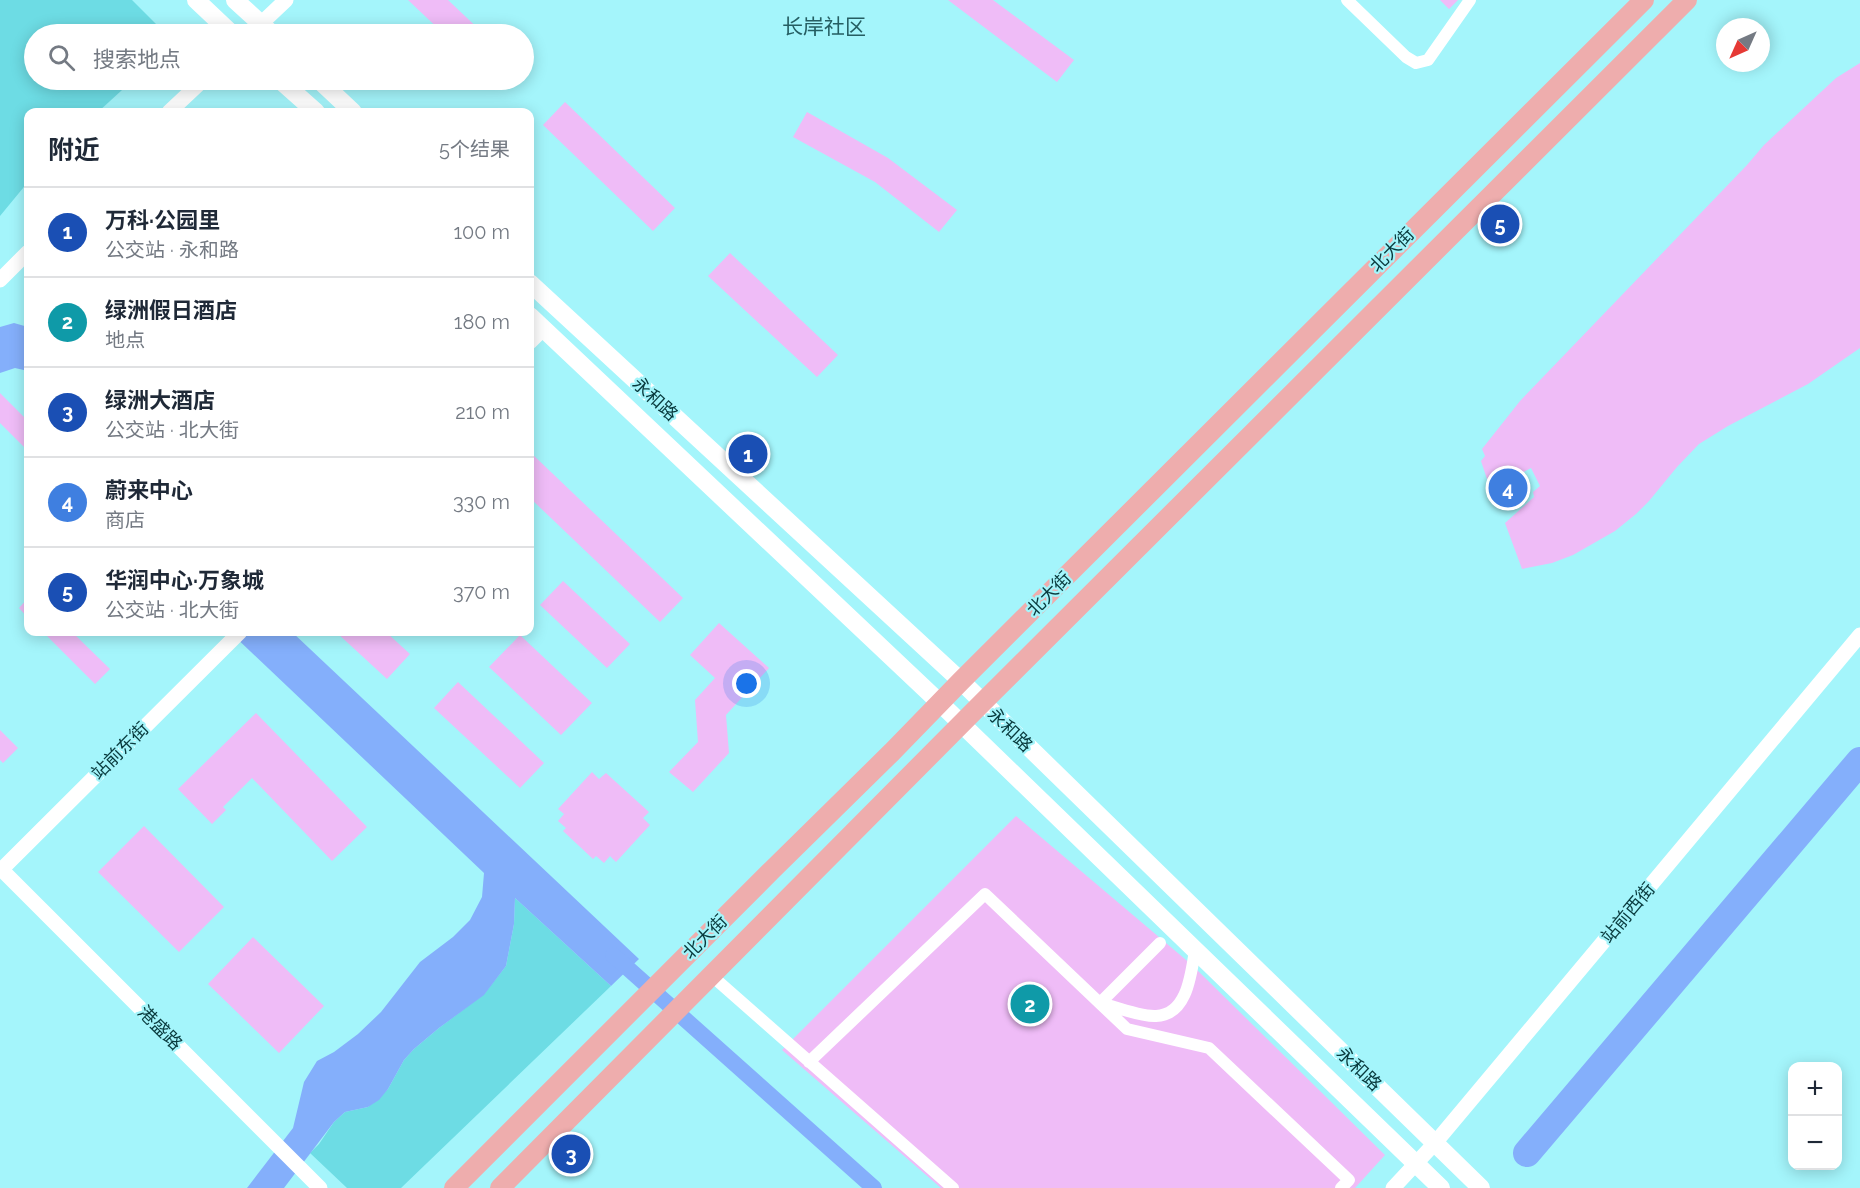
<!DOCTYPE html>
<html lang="zh">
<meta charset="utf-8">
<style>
:root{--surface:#fff;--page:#f2f2f3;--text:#1f2937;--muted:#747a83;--line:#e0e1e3;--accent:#7c3aed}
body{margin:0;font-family:Raleway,"Noto Sans SC",sans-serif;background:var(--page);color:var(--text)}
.controls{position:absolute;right:18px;bottom:18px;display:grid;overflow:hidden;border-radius:12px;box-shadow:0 3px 15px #0003}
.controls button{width:54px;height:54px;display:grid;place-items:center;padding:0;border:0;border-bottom:2px solid var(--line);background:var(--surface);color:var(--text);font:30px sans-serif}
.compass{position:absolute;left:1716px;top:18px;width:54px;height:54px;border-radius:50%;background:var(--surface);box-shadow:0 3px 15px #0003;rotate:225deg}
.you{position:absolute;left:747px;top:684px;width:21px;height:21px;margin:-15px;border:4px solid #fff;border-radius:50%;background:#1a73e8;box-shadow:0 0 0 9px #1a73e833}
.badge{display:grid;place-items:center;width:39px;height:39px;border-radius:50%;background:var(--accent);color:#fff;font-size:20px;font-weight:700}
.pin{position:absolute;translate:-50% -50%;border:3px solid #fff;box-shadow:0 2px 6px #0006}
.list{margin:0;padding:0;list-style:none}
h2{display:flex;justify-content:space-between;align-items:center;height:78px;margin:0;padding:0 24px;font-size:26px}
h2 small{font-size:20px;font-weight:400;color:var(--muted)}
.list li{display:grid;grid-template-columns:39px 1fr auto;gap:18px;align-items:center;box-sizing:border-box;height:90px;padding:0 24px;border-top:2px solid var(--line)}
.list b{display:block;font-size:22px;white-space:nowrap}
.list p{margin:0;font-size:20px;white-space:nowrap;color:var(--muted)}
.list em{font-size:20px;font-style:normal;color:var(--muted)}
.icon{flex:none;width:33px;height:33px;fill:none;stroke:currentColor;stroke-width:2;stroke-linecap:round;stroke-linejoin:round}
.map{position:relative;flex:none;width:1860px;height:1188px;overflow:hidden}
.search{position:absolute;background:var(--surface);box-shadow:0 3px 15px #0003;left:24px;top:24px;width:510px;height:66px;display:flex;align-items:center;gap:15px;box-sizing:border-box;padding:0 21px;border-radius:33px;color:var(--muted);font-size:22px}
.panel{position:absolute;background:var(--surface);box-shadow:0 3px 15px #0003;left:24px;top:108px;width:510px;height:528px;border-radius:12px}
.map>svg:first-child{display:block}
.green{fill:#6ddce4}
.water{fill:#84affb}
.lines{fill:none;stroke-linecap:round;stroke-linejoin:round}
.canal{stroke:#84affb;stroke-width:16}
.river{stroke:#84affb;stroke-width:28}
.building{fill:#efbcf7}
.minor{stroke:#fff;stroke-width:12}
.tertiary{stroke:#fff;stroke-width:15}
.secondary{stroke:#fff;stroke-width:18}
.primary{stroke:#eeadad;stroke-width:20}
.labels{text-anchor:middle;stroke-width:4.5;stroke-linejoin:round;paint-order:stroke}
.street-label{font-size:18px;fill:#093a3d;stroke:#a4f5fb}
.quarter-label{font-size:21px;fill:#255e62;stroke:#a4f5fb}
</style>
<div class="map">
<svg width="1860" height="1188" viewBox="0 0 1860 1188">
<rect width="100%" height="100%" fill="#a4f5fb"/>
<path class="green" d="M0 0H132L166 34H34V80H133L98 112H28V182L0 216Z
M515 898 611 986 401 1188H347L310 1153 319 1144 334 1122 345 1112 368 1107 388 1089 404 1060 414 1049 439 1028 484 994 506 966 514 924Z"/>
<path class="water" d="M14 323 28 327V371L15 368 0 373V327Z
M230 632H292L639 959 611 986 515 898 514 924 506 966 484 995 439 1028 414 1049 404 1060 388 1089 379 1100 368 1107 345 1112 334 1122 284 1188H247L293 1128 304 1082 317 1061 334 1052 358 1034 381 1012 420 962 453 937 470 920 482 897 484 873Z"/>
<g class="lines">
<path class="canal" d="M613 955 874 1188"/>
<path class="river" d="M1527 1153 1860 761"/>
</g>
<path class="building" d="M408 0H448L484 34H444Z
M948 0H993L1074 60 1057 82Z
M1440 0H1458L1449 9Z
M1860 63V348L1808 384 1728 426 1699 444 1677 467 1649 501 1636 514 1615 531 1573 555 1552 563 1522 569 1505 523 1534 497 1533 492 1540 486 1531 468 1512 478 1488 482 1481 461 1485 456 1482 449 1520 401 1747 165 1764 145 1836 78Z
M565 102 675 208 653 231 543 125Z
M807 112 888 158 957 210 939 232 875 182 793 137Z
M730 253 838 355 817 377 708 276Z
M0 393 28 421V451L0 423Z
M530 452 683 598 660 622 530 498Z
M563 581 630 644 607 668 540 605Z
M28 598V618L19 608Z
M719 623 769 668 726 715 729 753 693 792 669 772 698 742 695 700 715 678 690 655Z
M43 632H72L110 669 95 684Z
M336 632H386L410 654 387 679Z
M520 635 592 703 561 735 489 667Z
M458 682 544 763 520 788 434 708Z
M256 713 367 827 332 861 252 778 223 807 226 810 212 824 178 789Z
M0 730 18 748 3 763 0 760Z
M592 772 599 779 606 773 649 812 643 818 650 825 616 862 610 856 604 863 596 856 593 859 563 831 566 828 558 821 564 814 558 809Z
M1016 816 1192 965 1385 1155 1355 1188H941L782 1050Z
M144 826 224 907 179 952 98 872Z
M253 937 324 1006 279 1053 208 984Z"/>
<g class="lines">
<path class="minor" d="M1347 0 1406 57 1416 63 1428 60 1470 0
M712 976 953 1188
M1100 1003 1160 943
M1101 1003C1115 1007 1142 1017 1156 1016 1187 1015 1191 975 1195 950
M809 1062 985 894 1127 1029 1209 1048 1349 1180 1341 1188"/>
<path class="tertiary" d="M250 34 286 0
M169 112 203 80
M0 280 28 252
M530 342 543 329
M0 868 320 1188
M0 871 240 632
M1393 1188 1435 1143 1860 635"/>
<path class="secondary" d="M196 0 232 34
M235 0 272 34
M280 80 316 112
M319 80 353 112
M530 283 961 681 1481 1188
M530 316 940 703 1441 1188"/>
<path class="primary" d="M454 1188 772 870 892 752 961 681 1644 0
M500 1188 982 703 1687 0"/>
</g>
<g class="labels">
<g class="street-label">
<text transform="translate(1392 250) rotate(-45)" y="6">北大街</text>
<text transform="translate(655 399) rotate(43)" y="6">永和路</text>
<text transform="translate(1049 594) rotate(-45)" y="6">北大街</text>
<text transform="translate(1010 730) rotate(44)" y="6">永和路</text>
<text transform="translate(120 751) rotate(-45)" y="6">站前东街</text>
<text transform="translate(1628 913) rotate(-50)" y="6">站前西街</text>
<text transform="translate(705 937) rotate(-45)" y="6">北大街</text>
<text transform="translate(160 1028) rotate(45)" y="6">港盛路</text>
<text transform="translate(1359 1069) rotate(44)" y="6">永和路</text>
</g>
<g class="quarter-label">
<text x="824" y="34">长岸社区</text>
</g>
</g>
</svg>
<div class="controls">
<button>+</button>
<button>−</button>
</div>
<svg class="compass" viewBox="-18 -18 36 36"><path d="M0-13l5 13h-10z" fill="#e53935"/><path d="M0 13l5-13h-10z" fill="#747a83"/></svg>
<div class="you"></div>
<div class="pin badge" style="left:748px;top:454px;background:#1a4fb4">1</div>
<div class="pin badge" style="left:1030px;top:1004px;background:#0f9aa8">2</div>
<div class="pin badge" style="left:571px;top:1154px;background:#1a4fb4">3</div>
<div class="pin badge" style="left:1508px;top:488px;background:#3f7fe0">4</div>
<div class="pin badge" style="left:1500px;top:224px;background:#1a4fb4">5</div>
<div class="search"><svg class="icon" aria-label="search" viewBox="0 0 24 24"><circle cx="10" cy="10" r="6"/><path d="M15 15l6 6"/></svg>搜索地点</div>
<section class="panel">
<h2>附近<small>5个结果</small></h2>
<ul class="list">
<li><span class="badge" style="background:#1a4fb4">1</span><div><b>万科·公园里</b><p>公交站 · 永和路</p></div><em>100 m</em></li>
<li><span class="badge" style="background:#0f9aa8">2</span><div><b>绿洲假日酒店</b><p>地点</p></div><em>180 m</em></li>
<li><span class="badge" style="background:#1a4fb4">3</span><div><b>绿洲大酒店</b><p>公交站 · 北大街</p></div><em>210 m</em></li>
<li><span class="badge" style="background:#3f7fe0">4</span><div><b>蔚来中心</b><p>商店</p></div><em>330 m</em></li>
<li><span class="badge" style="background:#1a4fb4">5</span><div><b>华润中心·万象城</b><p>公交站 · 北大街</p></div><em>370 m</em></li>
</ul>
</section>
</div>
